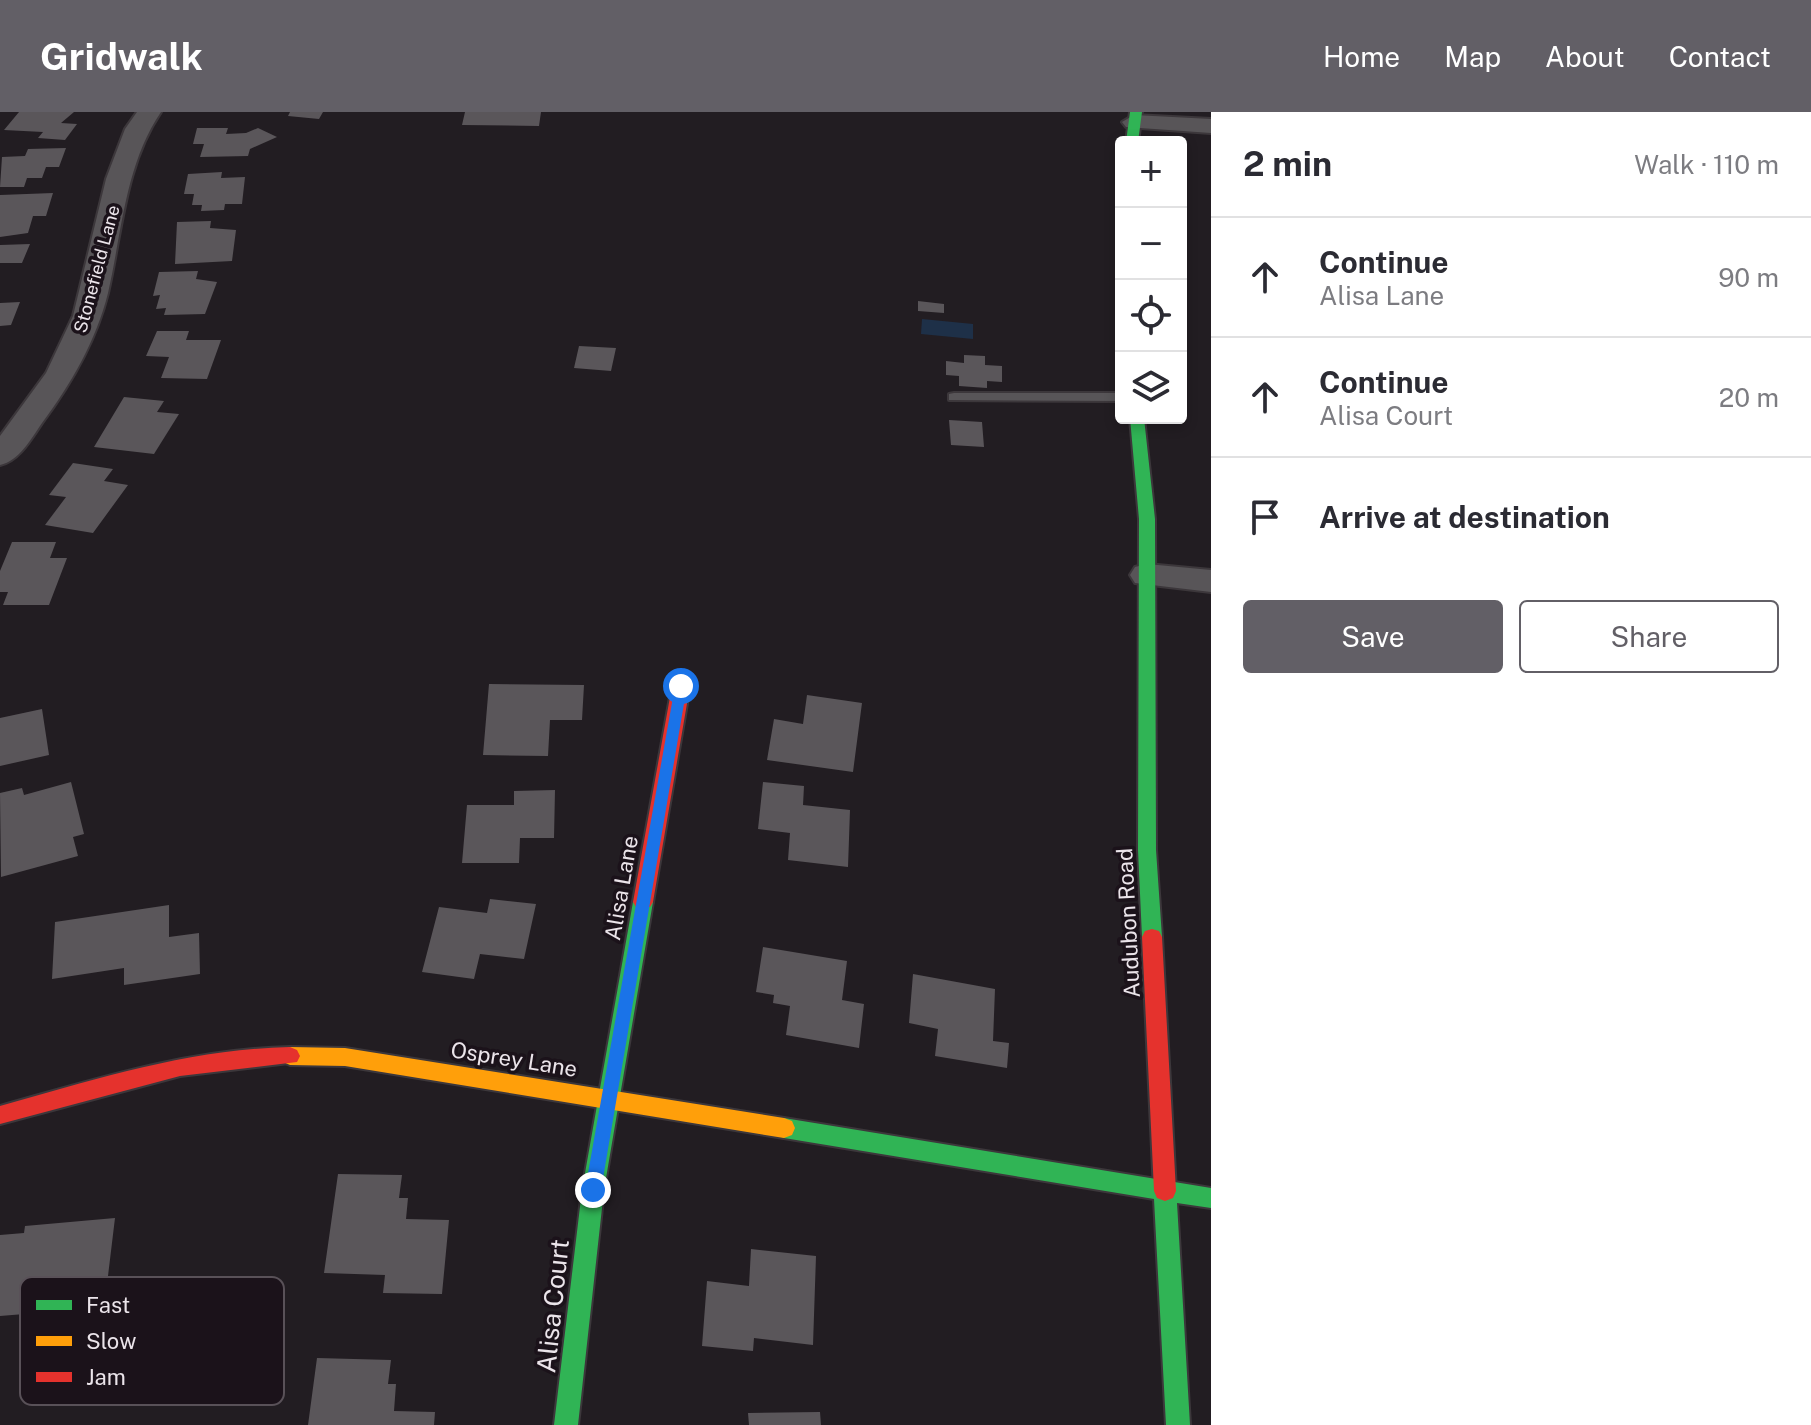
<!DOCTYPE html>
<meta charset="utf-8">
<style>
:root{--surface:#fff;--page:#f2f2f3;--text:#2b2b33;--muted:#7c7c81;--line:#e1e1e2;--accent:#625f66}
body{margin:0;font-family:"Public Sans",sans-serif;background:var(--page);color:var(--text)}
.controls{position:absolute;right:24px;top:24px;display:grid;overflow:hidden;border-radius:8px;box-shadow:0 4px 12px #0003}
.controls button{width:72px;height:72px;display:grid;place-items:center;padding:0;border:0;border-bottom:2px solid var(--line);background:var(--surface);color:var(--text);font:40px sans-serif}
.stop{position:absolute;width:24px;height:24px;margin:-18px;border:6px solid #1a73e8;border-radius:50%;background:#fff}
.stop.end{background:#1a73e8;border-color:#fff;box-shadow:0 2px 8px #0008}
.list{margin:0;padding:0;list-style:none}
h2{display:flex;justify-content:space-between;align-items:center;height:104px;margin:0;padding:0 32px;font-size:34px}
h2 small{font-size:26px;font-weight:400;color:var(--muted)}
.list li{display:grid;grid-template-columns:52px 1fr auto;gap:24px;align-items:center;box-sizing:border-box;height:120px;padding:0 32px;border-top:2px solid var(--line)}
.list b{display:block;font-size:30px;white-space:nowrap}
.list p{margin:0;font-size:26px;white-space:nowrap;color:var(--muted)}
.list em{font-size:26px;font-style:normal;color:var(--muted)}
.actions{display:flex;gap:16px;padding:24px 32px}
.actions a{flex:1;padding:18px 0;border:2px solid var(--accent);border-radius:8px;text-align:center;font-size:28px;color:var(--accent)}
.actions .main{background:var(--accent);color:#fff}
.icon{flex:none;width:44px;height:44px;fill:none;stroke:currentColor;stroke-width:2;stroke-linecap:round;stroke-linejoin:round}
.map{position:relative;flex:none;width:1211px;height:1313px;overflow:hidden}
header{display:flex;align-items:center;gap:48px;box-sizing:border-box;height:112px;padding:0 40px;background:var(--accent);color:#fff}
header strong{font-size:38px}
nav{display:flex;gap:44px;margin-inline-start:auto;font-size:28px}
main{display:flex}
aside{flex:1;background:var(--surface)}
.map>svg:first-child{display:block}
.water{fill:#1e3048}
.building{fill:#5a565a}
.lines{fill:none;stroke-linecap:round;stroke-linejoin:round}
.lane-casing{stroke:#3c373b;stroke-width:4}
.street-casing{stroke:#3c373b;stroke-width:4}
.fast-casing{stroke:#3c373b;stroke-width:4}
.slow-casing{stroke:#3c373b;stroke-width:4}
.jam-casing{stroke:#3c373b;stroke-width:4}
.lane{fill:#585558;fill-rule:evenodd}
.street{fill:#585558;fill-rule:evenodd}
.fast{fill:#30b455;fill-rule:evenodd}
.slow{fill:#ff9f0a;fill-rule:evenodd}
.jam{fill:#e5322d;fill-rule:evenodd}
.route{fill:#1a73e8}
.labels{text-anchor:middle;stroke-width:7;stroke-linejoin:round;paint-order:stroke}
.far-street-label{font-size:18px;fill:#ebe4ea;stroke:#1b121a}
.street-label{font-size:22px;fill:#ebe4ea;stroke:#1b121a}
.near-street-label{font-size:26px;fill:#ebe4ea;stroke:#1b121a}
.key{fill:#1b121a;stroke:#595158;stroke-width:2}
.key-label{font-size:22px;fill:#ebe4ea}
</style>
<header>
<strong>Gridwalk</strong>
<nav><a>Home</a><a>Map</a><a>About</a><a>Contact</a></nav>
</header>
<main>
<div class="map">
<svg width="1211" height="1313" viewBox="0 0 1211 1313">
<rect width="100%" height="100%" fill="#221d22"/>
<path class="water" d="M922 207 973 212V227L921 222Z"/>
<path class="building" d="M19 0H74L61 11 77 12 65 28 38 26 43 20 4 18Z
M290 0H323L319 7 288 4Z
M465 0H541L539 14 462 13Z
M197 16H228L226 22 246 21 258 16 277 25 250 37 248 44 200 45 204 32H193Z
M66 36 59 55H46L42 66H27L24 75H0L2 45 25 44 28 37Z
M222 60 221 66 245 65 242 92H225L224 98 201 99 202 93H192L194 82H184L188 62Z
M53 81 46 104H33L28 121 0 125V83Z
M211 109 210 116 236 118 232 149 175 152 177 110Z
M30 132 22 151H0V133Z
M198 159 196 167 217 170 205 202 164 203 166 196 156 197 160 183 153 184 159 160Z
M918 189 944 192V201L918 199Z
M20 190 11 213 0 214V191Z
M157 219H189L186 228H221L207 267 161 266 169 245 146 244Z
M579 234 616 236 611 259 574 256Z
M964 243 985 244V253L1002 254V270L987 269V276L959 274V264L946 263V249L964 251Z
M124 285 164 289 157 300 179 302 154 342 94 335Z
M949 308 982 310 984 335 951 333Z
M73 351 113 357 104 369 128 373 93 421 45 413 66 385 49 383Z
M12 430H56L50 446H67L49 493H3L8 480H0V459Z
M489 572 584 573 582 608H550L548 644 483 643Z
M807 583 862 591 853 660 767 648 774 607 803 612Z
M42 597 49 643 0 654V606Z
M71 670 84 722 73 725 78 744 1 765 0 681 22 676 24 683Z
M763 670 804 674 803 693 850 698 848 755 788 748 790 721 758 717Z
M555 678 554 726H520L519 751H462L467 693H514V679Z
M490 787 536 792 524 847 480 842 474 867 422 860 439 795 487 801Z
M169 793V825L199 821 200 862 124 873V856L52 867 55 810Z
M763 835 847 849 842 888 864 892 859 936 786 923 790 894 773 891 774 883 756 880Z
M913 862 995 877 993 929 1009 931 1007 956 935 944 938 917 909 911Z
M338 1062 402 1063 399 1086H408L406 1107 449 1108 442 1182 383 1181 385 1163 324 1161Z
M115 1106 108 1164 90 1166 86 1197 0 1204V1123L24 1121 25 1114Z
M751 1137 816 1144 813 1233 754 1226 753 1239 702 1234 707 1169 749 1174Z
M317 1246 391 1248 388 1272H396L394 1299 435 1300 434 1313H308Z
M820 1300 821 1313H749L748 1301Z"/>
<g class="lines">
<defs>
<path id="lane" d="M954 281H1121V289L949 288V282Z"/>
<path id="street" d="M137 0H161C125 53 122 120 108 181 96 229 71 272 42 311 31 327 19 349 0 353V324L46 261 73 204 106 67 125 17Z
M1134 3 1211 7V21L1126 15 1122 10Z
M1147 452 1211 458V480L1135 471 1130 463 1135 455Z"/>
<path id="fast" d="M1130 0H1142L1138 30H1126Z
M1130 306H1144L1155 407 1156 738 1162 825 1159 831 1152 833 1145 831 1142 825 1138 738 1139 407Z
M643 782 650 785 653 790 604 1078 578 1313H554L582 1078 633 790 636 785Z
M784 1006 1211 1076V1096L1177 1091 1190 1313H1166L1154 1087 784 1026 776 1023 773 1016 776 1009Z"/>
<path id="slow" d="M290 935 345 936 784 1006 792 1009 795 1016 792 1023 784 1026 345 954 290 953 283 950 280 944 283 938Z"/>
<path id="jam" d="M681 568 690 574 653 790 650 795H636L633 790 672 574Z
M1152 817 1159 819 1162 825 1176 1079 1173 1086 1165 1089 1157 1086 1154 1079 1142 825 1145 819Z
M290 935 297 938 300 944 297 950 180 964 0 1012V994C96 967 190 937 290 935Z"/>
</defs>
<use href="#lane" class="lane-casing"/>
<use href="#street" class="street-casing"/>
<use href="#fast" class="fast-casing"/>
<use href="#slow" class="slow-casing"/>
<use href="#jam" class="jam-casing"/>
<use href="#lane" class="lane"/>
<use href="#street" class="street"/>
<use href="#fast" class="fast"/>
<use href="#slow" class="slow"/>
<use href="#jam" class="jam"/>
</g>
<path class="route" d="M681 569 687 574 601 1078 593 1085 585 1078 675 574Z"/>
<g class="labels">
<g class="far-street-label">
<text transform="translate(97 157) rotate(-75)" y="6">Stonefield Lane</text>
</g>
<g class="street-label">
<text transform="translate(621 776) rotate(-80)" y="8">Alisa Lane</text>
<text transform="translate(1128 811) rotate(-93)" y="8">Audubon Road</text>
<text transform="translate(514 947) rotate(9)" y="8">Osprey Lane</text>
</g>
<g class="near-street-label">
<text transform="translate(553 1194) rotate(-84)" y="9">Alisa Court</text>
</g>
</g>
<rect x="20" y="1165" width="264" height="128" rx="12" class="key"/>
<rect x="36" y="1188" width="36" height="10" fill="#30b455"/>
<rect x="36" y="1224" width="36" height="10" fill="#ff9f0a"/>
<rect x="36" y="1260" width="36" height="10" fill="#e5322d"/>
<g class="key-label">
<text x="86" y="1201">Fast</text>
<text x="86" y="1237">Slow</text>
<text x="86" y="1273">Jam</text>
</g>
</svg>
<div class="controls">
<button>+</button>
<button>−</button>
<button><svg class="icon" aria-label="locate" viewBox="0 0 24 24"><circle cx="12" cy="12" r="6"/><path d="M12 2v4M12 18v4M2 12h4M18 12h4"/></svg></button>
<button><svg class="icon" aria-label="layers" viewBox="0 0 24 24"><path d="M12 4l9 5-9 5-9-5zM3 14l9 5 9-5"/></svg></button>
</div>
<div class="stop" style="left:681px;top:574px"></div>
<div class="stop end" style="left:593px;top:1078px"></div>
</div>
<aside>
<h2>2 min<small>Walk · 110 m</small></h2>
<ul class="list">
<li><svg class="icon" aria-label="ahead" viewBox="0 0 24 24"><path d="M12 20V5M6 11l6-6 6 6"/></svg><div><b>Continue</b><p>Alisa Lane</p></div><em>90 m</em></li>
<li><svg class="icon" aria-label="ahead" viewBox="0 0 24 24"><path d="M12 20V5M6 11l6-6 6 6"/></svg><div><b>Continue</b><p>Alisa Court</p></div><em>20 m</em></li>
<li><svg class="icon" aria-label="arrive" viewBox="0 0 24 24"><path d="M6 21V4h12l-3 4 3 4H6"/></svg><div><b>Arrive at destination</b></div></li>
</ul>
<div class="actions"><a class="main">Save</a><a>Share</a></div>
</aside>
</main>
